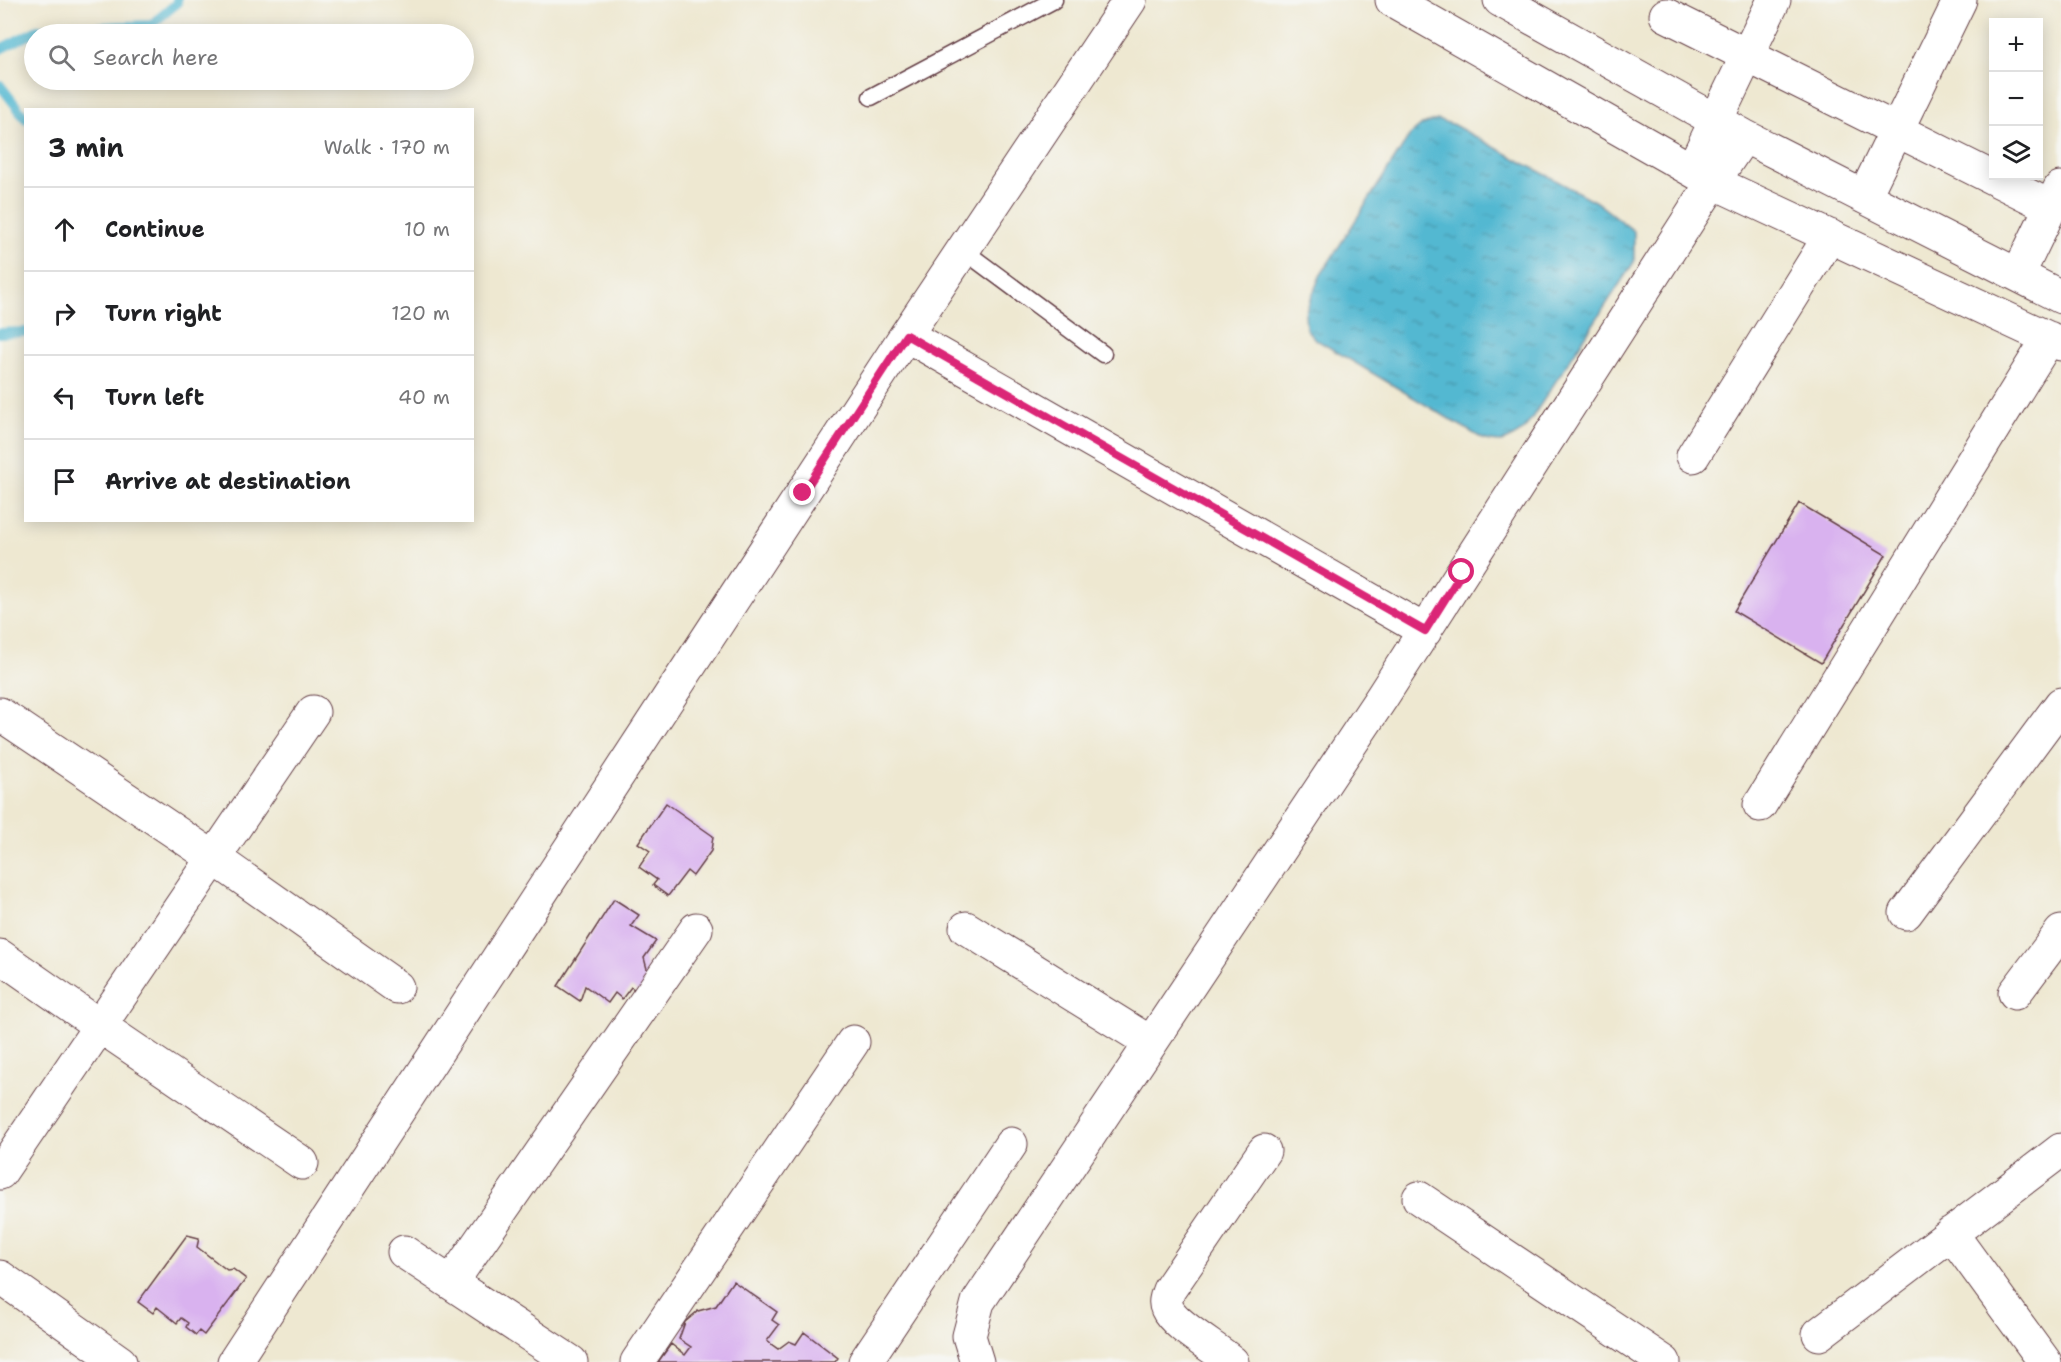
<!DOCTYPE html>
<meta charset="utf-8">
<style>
:root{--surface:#fff;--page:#f2f2f2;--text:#202124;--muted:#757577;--line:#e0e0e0}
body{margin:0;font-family:"Shantell Sans",sans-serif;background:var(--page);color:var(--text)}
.controls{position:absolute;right:18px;top:18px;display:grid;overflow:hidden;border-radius:0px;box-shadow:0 3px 15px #0003}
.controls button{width:54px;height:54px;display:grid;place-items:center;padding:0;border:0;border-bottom:2px solid var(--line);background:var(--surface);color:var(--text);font:30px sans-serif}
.stop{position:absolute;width:18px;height:18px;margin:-14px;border:4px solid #db2777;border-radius:50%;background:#fff}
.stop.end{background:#db2777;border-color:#fff;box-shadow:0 2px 6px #0008}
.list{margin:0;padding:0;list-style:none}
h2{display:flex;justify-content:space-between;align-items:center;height:78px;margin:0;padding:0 24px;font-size:26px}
h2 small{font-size:20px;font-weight:400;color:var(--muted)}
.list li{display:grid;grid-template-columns:39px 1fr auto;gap:18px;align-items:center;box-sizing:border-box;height:84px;padding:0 24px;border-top:2px solid var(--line)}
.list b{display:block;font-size:22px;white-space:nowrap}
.list em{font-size:20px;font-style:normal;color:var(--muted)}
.icon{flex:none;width:33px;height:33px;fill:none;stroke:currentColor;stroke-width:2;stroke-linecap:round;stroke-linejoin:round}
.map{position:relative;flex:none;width:2061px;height:1362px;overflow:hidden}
.search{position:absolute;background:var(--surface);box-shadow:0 3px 15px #0003;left:24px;top:24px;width:450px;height:66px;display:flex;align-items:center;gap:15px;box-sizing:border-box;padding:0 21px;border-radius:33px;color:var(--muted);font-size:22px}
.panel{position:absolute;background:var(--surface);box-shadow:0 3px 15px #0003;left:24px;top:108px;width:450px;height:414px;border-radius:0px}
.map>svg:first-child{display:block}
.water{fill:url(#water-ripples);stroke:#4e6c7e;stroke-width:1.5}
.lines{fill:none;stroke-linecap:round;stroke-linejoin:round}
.stream{stroke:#53b8d1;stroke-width:10}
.building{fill:#d9b2ef}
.service-casing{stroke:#633d44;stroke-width:19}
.minor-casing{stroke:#633d44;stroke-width:35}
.service{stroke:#fff;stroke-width:16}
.minor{stroke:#fff;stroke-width:33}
.route{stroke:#db2777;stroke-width:8}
</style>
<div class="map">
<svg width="2061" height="1362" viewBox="0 0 2061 1362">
<defs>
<pattern id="water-ripples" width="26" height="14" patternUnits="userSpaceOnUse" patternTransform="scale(1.5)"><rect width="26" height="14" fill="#53b8d1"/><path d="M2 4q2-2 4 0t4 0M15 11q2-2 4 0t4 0" fill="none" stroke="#4795aa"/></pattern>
</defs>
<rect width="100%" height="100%" fill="#f6f6f2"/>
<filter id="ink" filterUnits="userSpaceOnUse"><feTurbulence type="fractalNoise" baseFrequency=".0167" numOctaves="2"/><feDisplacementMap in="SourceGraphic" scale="12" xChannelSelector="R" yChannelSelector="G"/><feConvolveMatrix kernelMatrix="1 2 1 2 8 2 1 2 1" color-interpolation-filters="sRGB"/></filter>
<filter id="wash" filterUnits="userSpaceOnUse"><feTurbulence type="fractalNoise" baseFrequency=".008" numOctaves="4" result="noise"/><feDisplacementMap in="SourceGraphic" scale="24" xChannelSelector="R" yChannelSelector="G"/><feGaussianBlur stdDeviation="1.35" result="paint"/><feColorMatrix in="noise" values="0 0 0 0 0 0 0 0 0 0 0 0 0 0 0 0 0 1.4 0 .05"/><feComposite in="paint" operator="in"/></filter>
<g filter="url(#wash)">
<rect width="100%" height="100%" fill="#eee8d1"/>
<path class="water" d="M1437 120 1452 124 1596 202 1634 231V262L1524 430C1507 441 1503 445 1483 439L1315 339 1306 329 1305 313 1320 276 1410 135 1422 125Z"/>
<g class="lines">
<path class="stream" d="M0 49 38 30 151 25 177 3V0
M0 85 26 119
M0 333 26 332"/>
</g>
<g id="blocks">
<path class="building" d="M1799 503 1886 555 1821 663 1734 611Z
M666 803 713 836 711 851 693 876 687 871 668 896 653 885 657 880 639 867 650 851 638 843Z
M614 899 639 915 631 926 656 941 644 958 647 969 653 979 641 994 631 987 622 999 615 993 608 1003 585 986 580 1001 558 986Z
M187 1235 199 1238 197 1247 227 1270 233 1269 246 1279 204 1335 199 1331 196 1335 186 1327 188 1323 181 1318 177 1323 157 1307 153 1313 138 1302Z
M733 1281 777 1312 772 1320 779 1325 767 1341 778 1349 789 1341 796 1344 804 1332 838 1358 835 1362H658L671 1344 685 1355 691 1347 679 1339 685 1322 698 1311 716 1306Z"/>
</g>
</g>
<g filter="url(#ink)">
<use href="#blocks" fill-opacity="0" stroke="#633d44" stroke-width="1.5"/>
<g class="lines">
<defs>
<path id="service" d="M871 97 1054 0
M963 250 1103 354"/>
<path id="minor" d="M1392 0 1713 182 2061 344
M1500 0 1744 136 2061 297
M1666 15 2051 207
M1692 170 1774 0
M1864 197 1960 0
M2018 275 2060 188
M906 335 1425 631
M1693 456 1830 236
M0 714 214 858 397 987
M1760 805 2049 338
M1906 913 2061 704
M966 928 1151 1043
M0 956 100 1026 302 1163
M2015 993 2061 932
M0 1173 313 712
M1419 1198 1664 1362
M1951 1233 2045 1362
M404 1252 571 1362
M0 1277 120 1362
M451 1283 696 929
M1819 1334 2061 1150
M234 1362 906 335 1130 0
M637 1362 853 1042
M865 1362 1011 1144
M977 1362 969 1336 978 1302 1382 697 1713 182 1744 136
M1232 1362C1217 1349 1174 1325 1167 1308 1164 1302 1167 1296 1169 1290L1264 1151"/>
</defs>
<use href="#service" class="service-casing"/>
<use href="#minor" class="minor-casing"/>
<use href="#service" class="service"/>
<use href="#minor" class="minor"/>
</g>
</g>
<g class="lines" filter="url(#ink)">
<path class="route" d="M803 493 906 335 1425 631 1462 572"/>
</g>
</svg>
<div class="controls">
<button>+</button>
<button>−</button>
<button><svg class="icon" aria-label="layers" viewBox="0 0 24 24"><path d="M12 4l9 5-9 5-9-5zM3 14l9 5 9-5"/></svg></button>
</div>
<div class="stop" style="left:1462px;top:572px"></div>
<div class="stop end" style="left:803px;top:493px"></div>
<div class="search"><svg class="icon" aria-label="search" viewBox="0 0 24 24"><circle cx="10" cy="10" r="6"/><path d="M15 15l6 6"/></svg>Search here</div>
<section class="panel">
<h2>3 min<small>Walk · 170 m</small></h2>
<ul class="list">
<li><svg class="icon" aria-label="ahead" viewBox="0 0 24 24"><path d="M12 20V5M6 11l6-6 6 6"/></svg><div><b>Continue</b></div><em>10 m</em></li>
<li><svg class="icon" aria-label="right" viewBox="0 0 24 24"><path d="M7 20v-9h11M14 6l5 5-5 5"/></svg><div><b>Turn right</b></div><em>120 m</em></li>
<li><svg class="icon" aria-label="left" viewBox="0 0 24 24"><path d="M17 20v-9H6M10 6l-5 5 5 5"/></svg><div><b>Turn left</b></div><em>40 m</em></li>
<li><svg class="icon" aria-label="arrive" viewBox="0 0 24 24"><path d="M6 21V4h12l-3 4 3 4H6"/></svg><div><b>Arrive at destination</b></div></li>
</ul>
</section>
</div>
